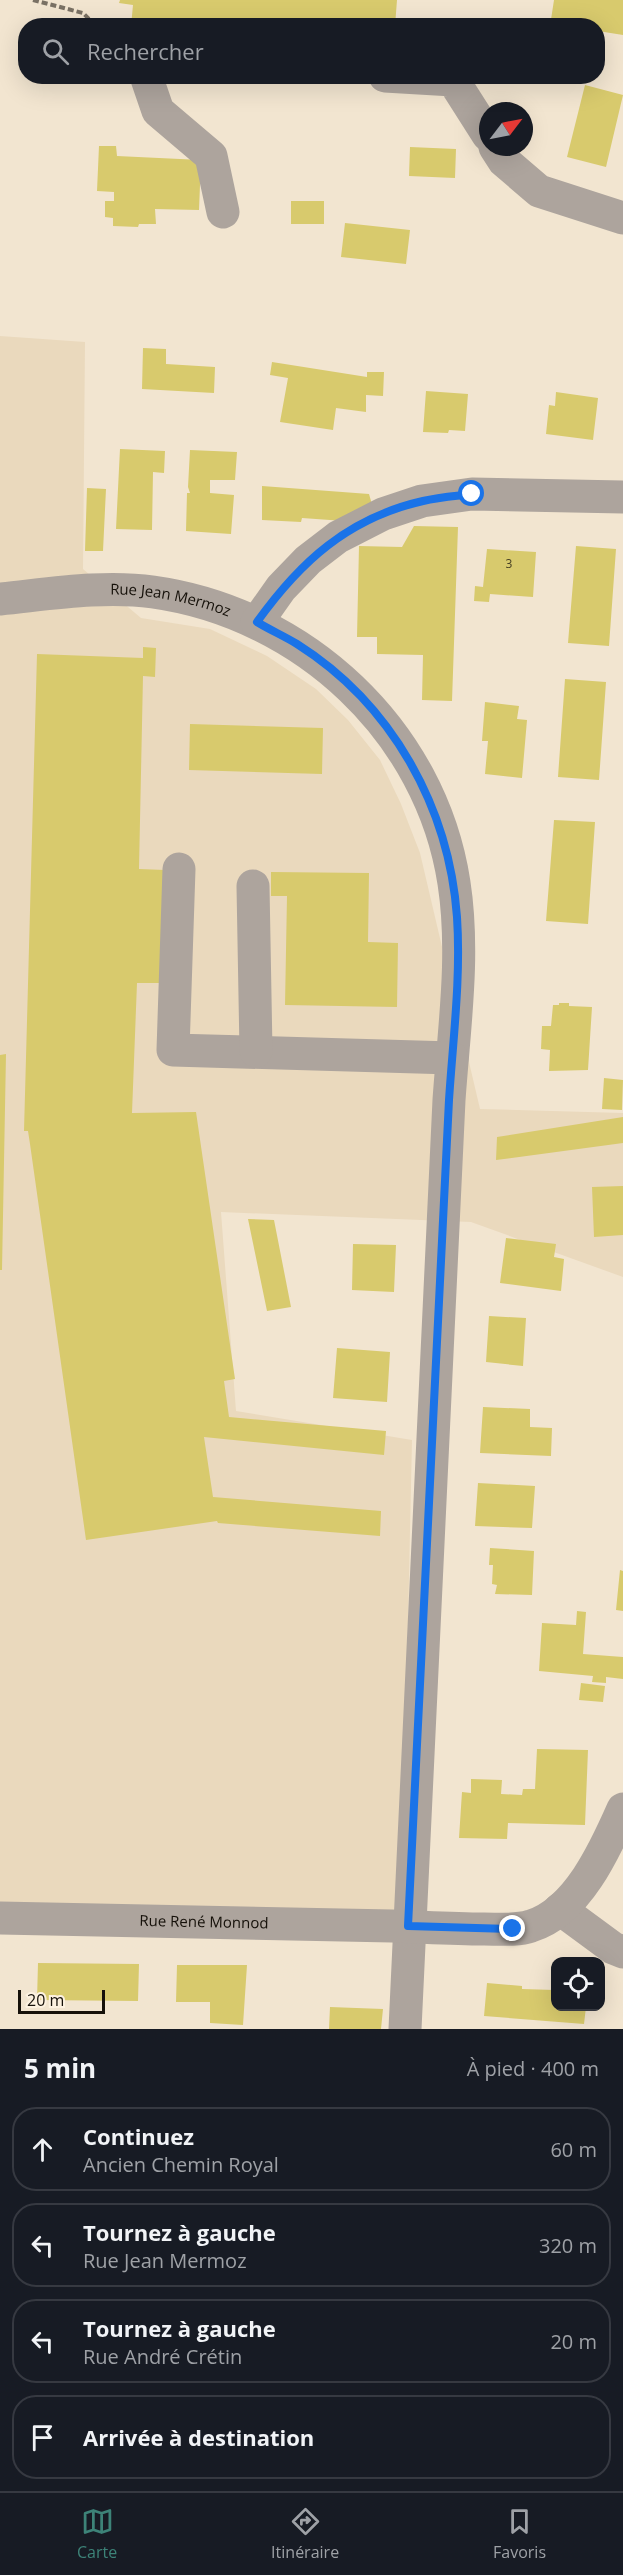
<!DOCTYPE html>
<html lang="fr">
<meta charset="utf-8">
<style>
:root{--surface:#171b24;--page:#20242c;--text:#f1f3f6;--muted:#9ea1a6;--line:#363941;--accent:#3d8378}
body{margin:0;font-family:"Open Sans",sans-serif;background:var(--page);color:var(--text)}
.controls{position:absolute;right:18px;bottom:18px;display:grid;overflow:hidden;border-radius:12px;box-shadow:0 6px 24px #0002}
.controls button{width:54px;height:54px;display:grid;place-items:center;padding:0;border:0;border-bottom:2px solid var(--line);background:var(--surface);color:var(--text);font:30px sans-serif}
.compass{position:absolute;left:479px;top:102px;width:54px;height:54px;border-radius:50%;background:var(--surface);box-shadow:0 6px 24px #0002;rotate:58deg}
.scale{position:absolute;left:18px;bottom:15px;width:87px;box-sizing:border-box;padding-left:6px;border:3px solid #16110a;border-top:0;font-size:16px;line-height:21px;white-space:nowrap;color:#16110a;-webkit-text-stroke:4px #fdf2e1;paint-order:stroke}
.stop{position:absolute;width:18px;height:18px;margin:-14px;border:4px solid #1a73e8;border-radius:50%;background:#fff}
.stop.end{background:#1a73e8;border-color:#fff;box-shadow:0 2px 6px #0008}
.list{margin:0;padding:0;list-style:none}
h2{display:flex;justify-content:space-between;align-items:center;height:78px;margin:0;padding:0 24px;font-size:26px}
h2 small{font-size:20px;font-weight:400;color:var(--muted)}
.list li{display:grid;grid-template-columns:39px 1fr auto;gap:18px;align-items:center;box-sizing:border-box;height:84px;margin:0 12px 12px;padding:0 12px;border:2px solid var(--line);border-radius:24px}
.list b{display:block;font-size:22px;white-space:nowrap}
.list p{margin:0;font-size:20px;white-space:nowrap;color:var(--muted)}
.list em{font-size:20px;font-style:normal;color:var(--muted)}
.icon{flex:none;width:33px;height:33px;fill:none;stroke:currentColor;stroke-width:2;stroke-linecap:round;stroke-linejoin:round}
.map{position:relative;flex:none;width:623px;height:2029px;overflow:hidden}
.search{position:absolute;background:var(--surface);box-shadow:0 6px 24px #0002;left:18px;right:18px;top:18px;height:66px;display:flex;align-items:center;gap:15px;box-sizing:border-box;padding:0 21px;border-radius:24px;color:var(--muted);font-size:22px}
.sheet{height:462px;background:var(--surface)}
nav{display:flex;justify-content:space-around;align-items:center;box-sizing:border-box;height:84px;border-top:2px solid var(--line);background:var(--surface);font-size:16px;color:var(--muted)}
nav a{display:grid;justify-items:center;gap:3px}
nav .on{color:var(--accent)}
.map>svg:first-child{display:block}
.built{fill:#ead9bd}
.building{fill:#d8ca6d}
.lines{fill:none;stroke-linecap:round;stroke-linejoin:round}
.path{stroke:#7a7164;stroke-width:4;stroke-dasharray:6 3;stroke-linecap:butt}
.minor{stroke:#ada49d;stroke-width:33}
.route{stroke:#1a73e8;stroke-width:8}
.labels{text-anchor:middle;stroke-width:6;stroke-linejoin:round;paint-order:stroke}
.number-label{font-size:12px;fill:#463f23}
.street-label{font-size:15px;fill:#16110a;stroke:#fdf2e1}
</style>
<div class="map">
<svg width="623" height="2029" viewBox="0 0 623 2029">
<rect width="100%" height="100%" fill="#f2e5d0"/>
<path class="built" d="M0 336 85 342 83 569 141 618 210 629 267 656 316 689 348 720 380 760 401 804 420 853 480 1109 623 1113V1277L471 1222 221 1212 236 1411 412 1440 401 1941 0 1930Z"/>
<path class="building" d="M120 0H397L395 26H131L133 5 119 3Z
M554 0H623V35L598 31V26H550Z
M585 85 623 95 606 167 567 157Z
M99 146H116L117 156 201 160 199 210 155 209 156 224H139L138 227 113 226V218L105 217V201H114V192L97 191Z
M410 147 456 149 455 178 409 176Z
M291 201H324V224H291Z
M345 223 410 230 406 264 341 257Z
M143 348 166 349V364L215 367 214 393 142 389Z
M272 362 367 377V372H384L383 396 366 395V412L336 408 333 430 280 422 288 378 270 375Z
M426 391 468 394 465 431 449 430 448 433 423 432Z
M556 392 598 398 593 440 546 434 549 405 555 406Z
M120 449 165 451 164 473 153 472 152 530 116 529Z
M190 450 237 452 235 480H210V493L234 495 231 534 186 531 187 493H190L188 487Z
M262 486 369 494 373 508 344 521 302 518 301 522 262 520Z
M87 488 106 489 103 551H85Z
M414 526 458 527 452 701 422 700 423 655 377 654V637H357L359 546 402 547Z
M576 546 616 549 609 646 568 643Z
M487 549 536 552 533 597 490 594 489 602 474 601 475 586 483 587Z
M143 647 156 648 155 677 143 676 139 869 165 870 164 983H137L132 1113 196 1112 235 1379 224 1381 229 1417 386 1431 384 1455 204 1437 213 1497 381 1511 380 1536 218 1523 217 1521 86 1540 30 1144 28 1131H24L37 654 143 658Z
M565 679 606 682 599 780 558 777Z
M485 702 519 706 517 719 527 720 522 778 485 774 488 741H482Z
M190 724 323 728 322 774 189 770Z
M554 820 595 822 588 924 546 921Z
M271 872 369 873 368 942 398 943 397 1007 285 1005 287 896H271Z
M559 1003H569V1006L592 1007 588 1070 549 1071 550 1050 541 1049 542 1026H551L553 1005H559Z
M6 1054 2 1270H0V1055Z
M604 1078 623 1080 622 1110 602 1109Z
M623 1117V1143L496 1160 497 1137Z
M623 1186V1235L594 1237 592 1187Z
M248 1219 274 1220 291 1307 267 1311Z
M506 1238 556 1244 554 1257 564 1259 561 1291 500 1283Z
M353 1244 396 1245 394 1292 352 1290Z
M489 1316 526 1318 523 1366 486 1362Z
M337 1348 390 1352 387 1402 333 1398Z
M483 1407 530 1409V1427L552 1428 551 1456 480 1453Z
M478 1483 535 1486 532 1528 475 1526Z
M490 1548 534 1551 532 1595 495 1594 497 1585 492 1584 493 1565H489Z
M620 1570 623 1571V1611L616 1610Z
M577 1611 586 1612 583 1654 623 1657V1679L606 1677V1683L592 1682 593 1676 539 1671 542 1623 576 1625Z
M581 1683 605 1686 603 1702 579 1700Z
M537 1749 588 1750 585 1825 508 1823 507 1839 459 1838 462 1792 471 1793V1779L502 1780 501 1794 522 1795 523 1789H535Z
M38 1963 139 1964 138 2001 37 2000Z
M177 1965H247L243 2025 210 2023V2002H176Z
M487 1983 522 1986V1989L555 1990V2007H586L584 2024 484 2016Z
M330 2007 383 2009 381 2029H329Z"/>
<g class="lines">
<path class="path" d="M33 0 83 13 96 26"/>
<g class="minor">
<path d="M146 76 158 111 211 156 223 212"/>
<path d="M385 76 453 80 488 135"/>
<path d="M495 147 504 161 539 191 623 218"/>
<path id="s1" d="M0 599C50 594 103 585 153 592 303 613 431 731 454 883 465 954 454 1028 449 1100L405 2029"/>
<path d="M257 622 281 588 308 560 338 537 383 514 422 501 472 494 623 497"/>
<path d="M179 869 173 1050 452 1058"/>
<path d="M253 886 256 1051"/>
<path d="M560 1909 613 1948 623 1952"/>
<path id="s2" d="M0 1918 392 1926C423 1927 453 1929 484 1929 499 1929 516 1931 531 1926 577 1912 605 1850 623 1809"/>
</g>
</g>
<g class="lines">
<path class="route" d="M472 494C456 496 439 497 423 501 348 518 300 562 257 622 270 630 284 636 297 644 392 704 449 807 457 917 461 978 453 1039 449 1100L408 1926 513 1929"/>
</g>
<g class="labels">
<g class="number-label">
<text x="509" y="568">3</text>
</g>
<g class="street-label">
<text dy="5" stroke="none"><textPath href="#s1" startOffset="172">Rue Jean Mermoz</textPath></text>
<text dy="5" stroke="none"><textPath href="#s2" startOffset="204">Rue René Monnod</textPath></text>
</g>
</g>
</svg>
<div class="controls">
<button><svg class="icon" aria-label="locate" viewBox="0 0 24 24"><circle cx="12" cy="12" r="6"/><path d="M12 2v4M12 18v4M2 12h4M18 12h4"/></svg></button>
</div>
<svg class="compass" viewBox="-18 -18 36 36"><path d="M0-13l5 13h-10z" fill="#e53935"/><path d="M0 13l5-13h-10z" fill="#9ea1a6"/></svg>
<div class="scale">20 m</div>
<div class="stop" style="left:472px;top:494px"></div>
<div class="stop end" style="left:513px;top:1929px"></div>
<div class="search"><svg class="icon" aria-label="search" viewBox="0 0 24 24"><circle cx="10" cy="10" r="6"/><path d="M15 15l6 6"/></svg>Rechercher</div>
</div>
<section class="sheet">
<h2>5 min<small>À pied · 400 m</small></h2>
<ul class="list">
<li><svg class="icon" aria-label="ahead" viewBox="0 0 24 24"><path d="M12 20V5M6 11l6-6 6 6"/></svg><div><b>Continuez</b><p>Ancien Chemin Royal</p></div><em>60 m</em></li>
<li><svg class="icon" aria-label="left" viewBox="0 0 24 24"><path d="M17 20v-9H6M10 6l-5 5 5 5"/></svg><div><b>Tournez à gauche</b><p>Rue Jean Mermoz</p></div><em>320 m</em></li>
<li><svg class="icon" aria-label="left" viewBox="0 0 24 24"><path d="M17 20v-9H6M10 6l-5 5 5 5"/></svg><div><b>Tournez à gauche</b><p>Rue André Crétin</p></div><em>20 m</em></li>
<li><svg class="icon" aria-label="arrive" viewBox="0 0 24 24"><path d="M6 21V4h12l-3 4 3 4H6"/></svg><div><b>Arrivée à destination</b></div></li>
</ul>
</section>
<nav>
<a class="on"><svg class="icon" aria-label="map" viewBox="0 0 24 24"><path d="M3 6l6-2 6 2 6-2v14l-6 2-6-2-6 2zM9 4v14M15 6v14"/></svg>Carte</a>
<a><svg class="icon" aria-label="directions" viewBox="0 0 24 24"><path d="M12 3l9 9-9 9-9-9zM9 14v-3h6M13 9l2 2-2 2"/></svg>Itinéraire</a>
<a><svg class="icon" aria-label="saved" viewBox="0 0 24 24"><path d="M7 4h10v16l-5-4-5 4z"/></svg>Favoris</a>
</nav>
